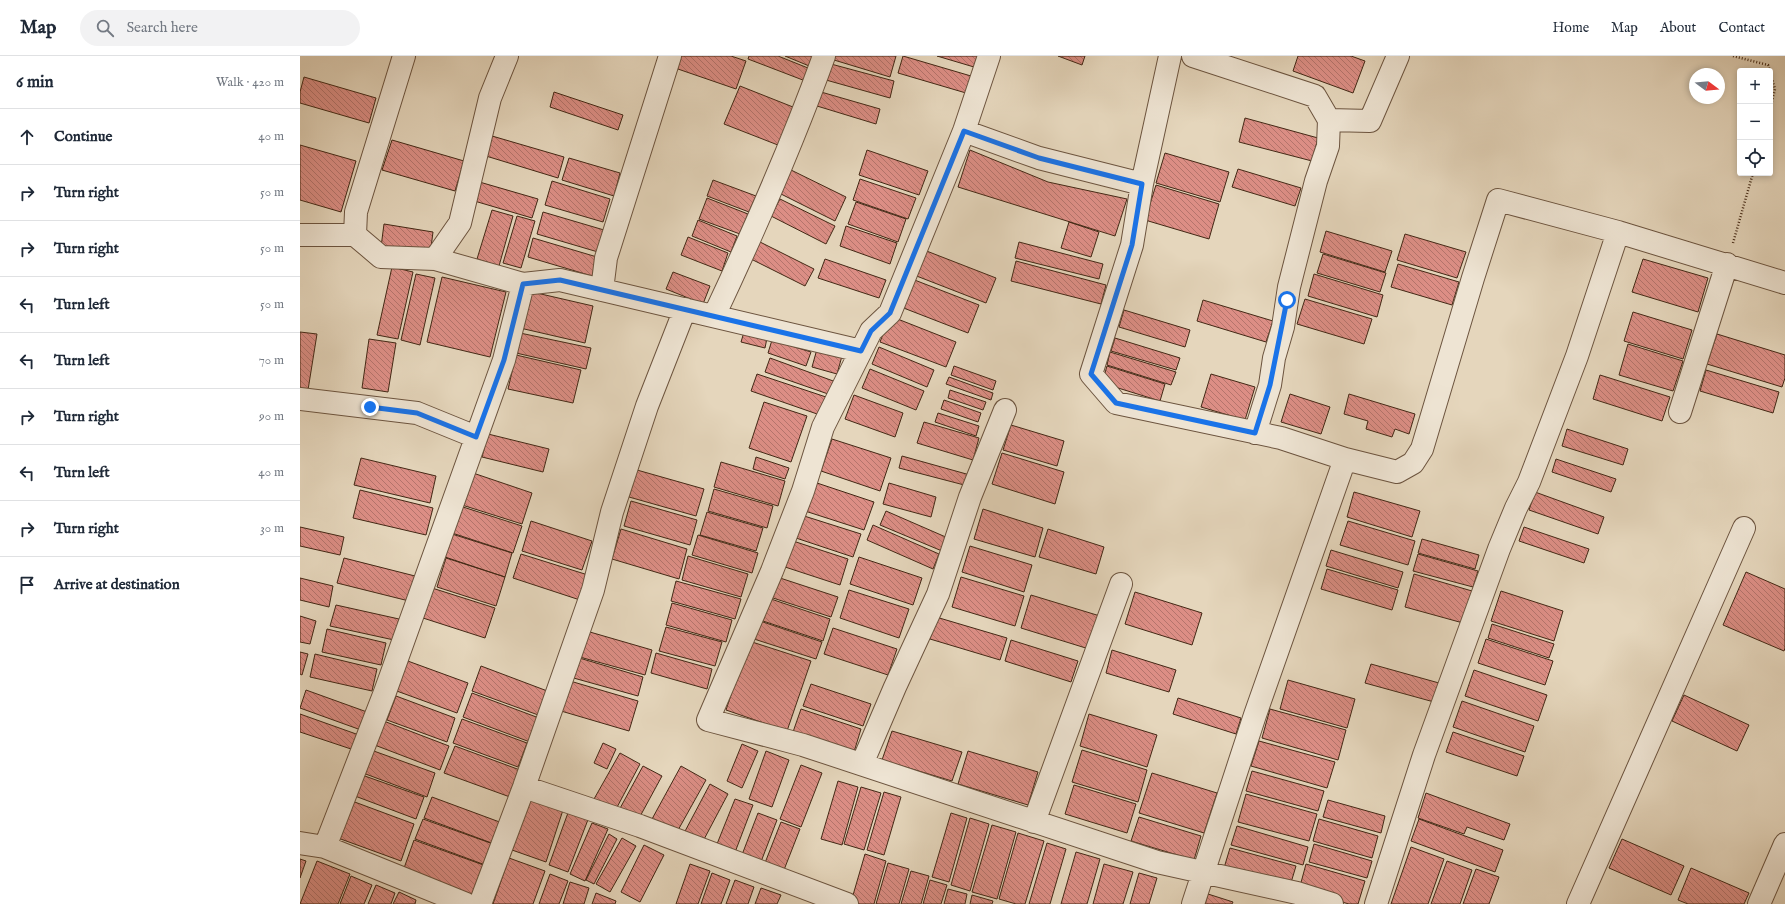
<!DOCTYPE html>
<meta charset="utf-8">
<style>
:root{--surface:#fff;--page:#f2f2f3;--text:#1f2937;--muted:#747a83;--line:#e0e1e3}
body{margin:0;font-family:"IM FELL English",serif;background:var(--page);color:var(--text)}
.controls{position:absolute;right:12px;top:12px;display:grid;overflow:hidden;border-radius:4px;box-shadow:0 2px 6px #0003}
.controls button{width:36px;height:36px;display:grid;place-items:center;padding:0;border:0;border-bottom:1px solid var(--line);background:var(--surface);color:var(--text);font:20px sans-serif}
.compass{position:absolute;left:1389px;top:12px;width:36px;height:36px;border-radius:50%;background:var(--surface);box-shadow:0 2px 6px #0003;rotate:106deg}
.stop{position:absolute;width:12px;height:12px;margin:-9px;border:3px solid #1a73e8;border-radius:50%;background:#fff}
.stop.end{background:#1a73e8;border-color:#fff;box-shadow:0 1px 4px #0008}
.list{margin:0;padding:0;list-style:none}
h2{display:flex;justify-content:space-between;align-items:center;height:52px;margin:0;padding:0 16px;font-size:17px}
h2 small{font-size:13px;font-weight:400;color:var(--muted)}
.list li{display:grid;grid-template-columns:26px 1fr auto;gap:12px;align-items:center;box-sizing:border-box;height:56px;padding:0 16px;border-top:1px solid var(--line)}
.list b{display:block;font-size:15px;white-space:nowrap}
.list em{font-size:13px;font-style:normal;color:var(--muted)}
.icon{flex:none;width:22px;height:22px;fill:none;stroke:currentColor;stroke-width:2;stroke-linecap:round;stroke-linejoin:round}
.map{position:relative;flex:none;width:1485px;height:848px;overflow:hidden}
header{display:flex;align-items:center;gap:24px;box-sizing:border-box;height:56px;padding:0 20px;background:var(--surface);border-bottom:1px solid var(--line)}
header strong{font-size:19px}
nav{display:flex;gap:22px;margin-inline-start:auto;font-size:14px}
.search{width:280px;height:36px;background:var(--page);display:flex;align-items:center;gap:10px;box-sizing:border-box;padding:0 14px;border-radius:22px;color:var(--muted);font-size:15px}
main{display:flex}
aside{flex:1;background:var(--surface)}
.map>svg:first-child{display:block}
.building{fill:url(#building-back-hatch);stroke:#432815}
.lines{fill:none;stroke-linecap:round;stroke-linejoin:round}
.minor-casing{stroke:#6c543f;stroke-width:24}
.path{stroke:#432815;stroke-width:2.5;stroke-dasharray:1 2;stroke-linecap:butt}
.minor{stroke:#eee4d3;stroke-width:22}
.route{stroke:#1a73e8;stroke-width:5}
</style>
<header>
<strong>Map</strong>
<div class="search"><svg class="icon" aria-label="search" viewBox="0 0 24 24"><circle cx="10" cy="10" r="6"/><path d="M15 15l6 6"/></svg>Search here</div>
<nav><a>Home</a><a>Map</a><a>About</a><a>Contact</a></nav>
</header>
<main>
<aside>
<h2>6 min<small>Walk · 420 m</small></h2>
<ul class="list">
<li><svg class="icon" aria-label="ahead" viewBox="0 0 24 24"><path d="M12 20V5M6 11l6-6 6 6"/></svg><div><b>Continue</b></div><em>40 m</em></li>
<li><svg class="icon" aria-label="right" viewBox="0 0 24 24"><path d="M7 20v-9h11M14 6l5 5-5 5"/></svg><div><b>Turn right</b></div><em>50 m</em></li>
<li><svg class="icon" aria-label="right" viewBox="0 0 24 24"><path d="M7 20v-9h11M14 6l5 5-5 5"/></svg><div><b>Turn right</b></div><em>50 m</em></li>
<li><svg class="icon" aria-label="left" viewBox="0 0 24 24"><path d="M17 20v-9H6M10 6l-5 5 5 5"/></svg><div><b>Turn left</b></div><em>50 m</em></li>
<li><svg class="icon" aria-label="left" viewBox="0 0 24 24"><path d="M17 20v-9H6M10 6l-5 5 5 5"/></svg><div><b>Turn left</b></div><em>70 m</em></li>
<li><svg class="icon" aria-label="right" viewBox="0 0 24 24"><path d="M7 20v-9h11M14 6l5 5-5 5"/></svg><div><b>Turn right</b></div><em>90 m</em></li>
<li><svg class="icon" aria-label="left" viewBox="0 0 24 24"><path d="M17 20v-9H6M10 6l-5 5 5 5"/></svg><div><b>Turn left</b></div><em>40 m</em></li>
<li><svg class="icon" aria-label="right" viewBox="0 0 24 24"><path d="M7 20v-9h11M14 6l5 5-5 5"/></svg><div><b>Turn right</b></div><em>30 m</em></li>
<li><svg class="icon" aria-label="arrive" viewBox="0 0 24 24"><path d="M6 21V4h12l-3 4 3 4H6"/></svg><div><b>Arrive at destination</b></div></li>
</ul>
</aside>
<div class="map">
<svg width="1485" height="848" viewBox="0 0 1485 848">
<defs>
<pattern id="building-back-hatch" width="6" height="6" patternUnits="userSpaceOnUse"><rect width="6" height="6" fill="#dc8e85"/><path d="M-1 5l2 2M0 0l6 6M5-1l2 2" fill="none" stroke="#b4746c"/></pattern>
</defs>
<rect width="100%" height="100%" fill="#e5d6bc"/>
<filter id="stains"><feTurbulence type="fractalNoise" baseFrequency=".005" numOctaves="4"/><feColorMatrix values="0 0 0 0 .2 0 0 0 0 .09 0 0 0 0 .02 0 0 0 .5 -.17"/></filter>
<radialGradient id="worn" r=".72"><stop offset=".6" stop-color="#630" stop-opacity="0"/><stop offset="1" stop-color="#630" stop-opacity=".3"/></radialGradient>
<path class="building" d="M379 0H431L446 5 436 33 375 12Z
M449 0H478L513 14 508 26 448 3Z
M485 0H518L514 12Z
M535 0H596L590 21 534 4Z
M603 0 671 20 666 37 598 17Z
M637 0H678L674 11Z
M758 0H785L782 9Z
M998 0H1051L1065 5 1053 37 993 15Z
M531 8 594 25 590 42 526 24Z
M4 21 76 42 69 67 0 47V36Z
M440 30 498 53 483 91 424 68Z
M254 36 323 59 318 74 250 51Z
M521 36 580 53 576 68 517 50Z
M945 62 1018 82 1012 105 939 86Z
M192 80 264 101 258 122 186 100Z
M92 84 164 105 155 135 82 114Z
M0 89 56 105 41 156 0 144Z
M567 94 628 115 619 139 559 119Z
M670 94 748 126 827 143 815 180 658 131Z
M865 97 929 116 920 146 856 127Z
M269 102 320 117 314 140 262 124Z
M938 113 1001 132 995 150 932 131Z
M491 114 546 141 535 165 479 137Z
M560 123 616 142 608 163 553 144Z
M413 124 456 140 449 156 407 140Z
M176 125 238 143 232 162 171 144Z
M252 125 310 143 303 166 245 149Z
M856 129 919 148 909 183 845 164Z
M407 142 448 158 440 178 399 163Z
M480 143 535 170 526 188 471 160Z
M556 146 606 163 598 186 548 168Z
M192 154 213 160 199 210 177 203Z
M243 156 304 174 298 196 237 178Z
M217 160 235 165 221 212 203 207Z
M398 164 437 180 431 196 392 180Z
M769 166 799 176 791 201 761 192Z
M84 168 133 176 130 199 81 191Z
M546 170 597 187 590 208 540 190Z
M1026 175 1092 195 1085 216 1020 196Z
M1105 178 1166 196 1157 222 1097 204Z
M388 181 428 197 422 215 381 199Z
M233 182 297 201 292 220 228 201Z
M458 185 514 213 505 230 449 202Z
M719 186 803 208 799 223 715 202Z
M624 194 696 222 686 247 614 219Z
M1023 198 1086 217 1080 236 1017 217Z
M525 203 586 224 579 242 518 222Z
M1343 203 1408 222 1398 256 1332 236Z
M716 205 806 229 801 248 711 225Z
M1098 208 1159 226 1152 249 1091 231Z
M92 211 113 216 98 283 77 279Z
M373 216 410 230 403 248 366 233Z
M116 218 135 222 120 289 101 284Z
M1014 218 1083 239 1077 261 1008 240Z
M142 221 206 236 190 301 127 286Z
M612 223 679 249 668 277 601 251Z
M228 235 293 250 285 287 220 272Z
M1005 243 1072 263 1064 288 997 268Z
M903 244 973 265 966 286 897 265Z
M824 254 890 274 885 291 819 271Z
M1333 256 1392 274 1383 303 1324 285Z
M590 260 656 286 646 311 580 286Z
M0 276 17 278 8 334 0 333Z
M444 276 467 282 465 292 441 286Z
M220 277 291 292 286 313 216 297Z
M1417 278 1485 299V322L1482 331 1407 308Z
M815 282 880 302 876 314 811 295Z
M69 283 96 287 88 336 62 332Z
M472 284 511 296 506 310 468 297Z
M1328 288 1383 305 1373 335 1319 319Z
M579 291 634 314 627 331 572 308Z
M517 293 542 300 537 318 512 311Z
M810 296 876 316 871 329 807 309Z
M216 299 281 314 273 347 208 333Z
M470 302 536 326 531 339 465 316Z
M654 310 696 325 693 334 651 319Z
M807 310 865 328 860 345 802 327Z
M570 313 624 335 616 354 562 332Z
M1406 314 1479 336 1473 357 1400 335Z
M457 318 526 341 520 359 451 335Z
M911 318 955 331 945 364 901 351Z
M1300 319 1370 341 1362 365 1293 343Z
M649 321 693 337 691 344 646 328Z
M650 334 686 346 683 354 648 342Z
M990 338 1030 351 1021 378 981 366Z
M1049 338 1115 358 1109 378 1095 373 1092 381 1066 373 1068 365 1044 358Z
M554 339 603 357 595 381 545 363Z
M644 344 681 357 678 366 641 353Z
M464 346 507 360 491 406 449 392Z
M638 357 679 370 676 380 635 366Z
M624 366 679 382 673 404 617 387Z
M711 369 764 385 757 410 703 394Z
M1267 373 1328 393 1323 409 1262 390Z
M188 378 249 393 243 416 182 401Z
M532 383 591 402 580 435 521 415Z
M702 397 764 416 755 448 692 428Z
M602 400 670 419 668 430 599 412Z
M456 401 489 412 485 423 453 413Z
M61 402 136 420 130 447 54 429Z
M1256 403 1316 423 1311 436 1252 416Z
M421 406 485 425 478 450 414 431Z
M337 414 404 433 396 460 329 441Z
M173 417 232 437 222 468 162 449Z
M514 426 574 446 564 474 505 455Z
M589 427 636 441 631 461 583 448Z
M414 433 473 450 467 472 408 455Z
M60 434 133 452 126 479 53 462Z
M1054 436 1120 455 1112 481 1047 461Z
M1235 436 1304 461 1298 478 1229 454Z
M331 445 397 464 390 489 324 470Z
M160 450 222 470 213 497 152 477Z
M683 453 743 472 735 501 674 483Z
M586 455 648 482 642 495 580 469Z
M407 456 463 472 456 495 400 479Z
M501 459 561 478 553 501 493 481Z
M231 465 292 485 282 514 222 495Z
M1048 465 1115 485 1108 509 1040 489Z
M573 469 639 498 633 513 567 484Z
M0 471 44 481 40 499 0 490Z
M1224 471 1289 493 1284 507 1219 485Z
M321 473 387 493 379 523 312 503Z
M748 473 804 491 796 518 739 501Z
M152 478 212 497 205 521 145 501Z
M398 479 458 497 452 517 392 499Z
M1122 483 1179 499 1175 513 1118 497Z
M490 484 548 503 540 529 482 510Z
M670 490 732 509 724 536 662 516Z
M1031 494 1103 516 1098 532 1026 510Z
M221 498 288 519 280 544 213 522Z
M1118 498 1178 515 1173 531 1113 515Z
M388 500 448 518 441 541 382 524Z
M559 501 622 522 613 549 550 528Z
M44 502 115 520 109 545 37 527Z
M146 502 205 521 196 550 137 531Z
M1027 513 1098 534 1092 554 1021 533Z
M1446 516 1485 533V592L1484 595 1423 569Z
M1114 518 1172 535 1163 567 1105 551Z
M477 521 538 541 531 561 470 541Z
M661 521 724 540 715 570 652 551Z
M0 522 33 530 29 551 0 544Z
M376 525 441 543 435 563 371 545Z
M132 532 195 552 185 582 123 562Z
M549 534 609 553 599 582 540 562Z
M1201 535 1263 555 1254 585 1191 565Z
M835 536 902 557 892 589 825 568Z
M731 539 800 560 789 593 721 572Z
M471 543 530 563 523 585 463 565Z
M372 547 432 564 426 586 366 569Z
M36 549 99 563 94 584 30 570Z
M0 560 16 565 10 588 0 586Z
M636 561 707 582 700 604 630 583Z
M460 565 522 586 516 603 454 583Z
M1192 568 1254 588 1249 602 1188 582Z
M366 571 422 586 415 610 359 595Z
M533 572 597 593 588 619 524 598Z
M27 573 86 587 81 609 22 596Z
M283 574 352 594 345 619 276 600Z
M1186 583 1253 605 1245 629 1178 607Z
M711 584 778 605 771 626 705 605Z
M449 585 511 605 487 675 426 654Z
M812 594 876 614 869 636 806 617Z
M0 596 8 598 2 619 0 618Z
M356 597 412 613 407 633 351 617Z
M15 598 77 613 72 635 10 621Z
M276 601 343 621 338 640 270 621Z
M105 604 168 627 157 657 94 634Z
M1071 608 1139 627 1134 646 1065 627Z
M181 610 250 636 241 660 172 635Z
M1174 614 1247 639 1238 665 1165 640Z
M988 624 1055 643 1047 672 980 653Z
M270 625 338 645 329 675 261 655Z
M511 628 571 648 563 670 503 650Z
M6 634 67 656 61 674 0 652Z
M172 637 239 662 230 686 163 661Z
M1384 639 1449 669 1437 695 1372 665Z
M96 640 155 662 147 686 87 664Z
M878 642 941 662 936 678 873 658Z
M1162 645 1234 670 1225 696 1153 671Z
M501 653 561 673 554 696 493 676Z
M970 653 1046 674 1038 704 962 682Z
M0 658 59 679 54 694 0 676Z
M789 658 857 679 847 711 780 690Z
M162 663 227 687 218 711 153 687Z
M81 664 149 690 140 714 72 688Z
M592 675 662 696 652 725 582 704Z
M1153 676 1224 700 1217 720 1146 696Z
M959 685 1035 706 1027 732 951 710Z
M303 687 316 693 307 713 294 707Z
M442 688 458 695 442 732 427 725Z
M155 690 220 714 210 741 144 717Z
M71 694 135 717 127 741 63 717Z
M782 694 847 714 838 746 772 726Z
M466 695 489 704 472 751 449 743Z
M668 695 738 716 728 749 658 728Z
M320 697 340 708 315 755 294 743Z
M501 709 522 717 501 771 480 763Z
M343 710 362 720 337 766 318 756Z
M381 710 406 724 377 776 352 763Z
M952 715 1024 735 1018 755 946 735Z
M852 717 917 737 904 777 839 757Z
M62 719 124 741 116 763 55 740Z
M538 725 558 731 542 789 521 783Z
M410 728 428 738 401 789 383 779Z
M774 729 836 748 827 777 765 758Z
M561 731 581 737 564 794 544 788Z
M584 736 601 741 584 799 567 794Z
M1126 737 1210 768 1204 784 1167 771 1164 778 1118 762Z
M946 738 1017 758 1009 785 938 766Z
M132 741 205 768 197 789 124 762Z
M229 743 263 754 246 806 212 794Z
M435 743 453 749 434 799 415 793Z
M1028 744 1085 760 1081 777 1023 761Z
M52 745 114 768 101 805 38 782Z
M269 754 289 761 268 816 249 809Z
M458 757 477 764 459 811 440 804Z
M651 757 667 762 649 826 632 821Z
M839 761 901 780 894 804 831 785Z
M670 762 689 768 670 835 651 829Z
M123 763 196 789 188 810 115 783Z
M1019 763 1078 780 1072 802 1013 785Z
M1119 763 1203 794 1195 816 1111 785Z
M481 766 500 773 482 819 463 812Z
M292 767 308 773 285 825 270 818Z
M692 769 716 776 697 843 672 836Z
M937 770 1008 791 1003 809 931 789Z
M718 777 744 785 725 848H716L699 843Z
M309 778 317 783 294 828 286 824Z
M322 782 336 790 310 836 296 828Z
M1322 783 1384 810 1371 839 1309 812Z
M114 784 189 811 178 842 103 815Z
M747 787 766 793 750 848H729Z
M1014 788 1072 805 1067 822 1009 806Z
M344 789 364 799 340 846 321 836Z
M1111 791 1144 803 1128 848H1091Z
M930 792 996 810 990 830 924 812Z
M776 796 800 803 787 848H761Z
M565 798 586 805 574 848H559L551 846Z
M209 802 245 815 233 848H193Z
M0 803 6 805 0 822Z
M17 805 50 818 38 848H0Z
M1147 805 1172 814 1160 848H1131Z
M588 807 609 813 599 848H576Z
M390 808 410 815 398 848H376Z
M804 808 833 816 823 848H793Z
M1006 808 1065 825 1058 848H1049L999 834Z
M1391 812 1449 837 1444 848H1388L1378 844Z
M1176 813 1199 821 1189 848H1163Z
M611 815 629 820 621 848H601Z
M412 817 430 824 421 848H401Z
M839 817 857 822 849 848H830Z
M250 818 268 825 259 848H239Z
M51 820 72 829 64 848H40Z
M435 824 454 831 448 848H426Z
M630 824 647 829 641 848H623Z
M270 826 289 832 284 848H263Z
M76 829 95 837 91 848H68Z
M461 832 481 839 477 848H455Z
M648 833 667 838 665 848H644Z
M99 836 116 844 115 848H93Z
M296 837 316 845 315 848H292Z
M908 838 933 846 932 848H905Z
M672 839 693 845 692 848H670Z"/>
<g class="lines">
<defs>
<path id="minor" d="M104 0 56 156 55 179 81 201 135 203 223 228 260 224 561 295
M689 0 664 75 590 257 571 275 523 371 503 435 472 515 408 664 503 689 857 806 997 837 1032 848
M870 0 842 128 832 189 791 318 816 347 981 382 1045 403 955 659 893 848
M893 0 1015 40 1029 64
M664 75 739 102 842 128
M1318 176 1485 227
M0 179H55
M135 203 160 167 190 42 207 0
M302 234 306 202 370 0
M414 260C454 175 492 89 524 0
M0 343 117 357 176 381
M1380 356 1427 208
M955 377 970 329 974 302 983 271 989 231 1016 125 1028 90 1029 64 1070 65 1098 0
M1045 403 1097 416 1113 407 1122 393 1173 222 1198 144 1318 176 1277 300 1229 426 1216 452 1199 493 1124 699 1076 848
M562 708 595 631 638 538 670 441 705 354
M224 731 340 770 547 848
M734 766 821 528
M0 787 25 791 166 848
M25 791 85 636 204 304 223 228
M180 848 224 731 293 534 312 456 347 350 385 253
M1278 848 1444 472
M1459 848 1485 788"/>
</defs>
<use href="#minor" class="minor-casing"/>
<path class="path" d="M1433 0 1468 9 1470 15
M1470 16 1475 33 1470 53
M1433 187 1453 117"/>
<use href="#minor" class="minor"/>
</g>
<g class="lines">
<path class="route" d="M70 351 117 357 176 381 204 304 223 228 260 224 561 295 571 275 590 257 664 75 739 102 842 128 832 189 791 318 816 347 955 377 970 329 987 244"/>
</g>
<rect width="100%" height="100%" filter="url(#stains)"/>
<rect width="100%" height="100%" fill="url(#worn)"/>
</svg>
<div class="controls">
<button>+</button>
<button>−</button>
<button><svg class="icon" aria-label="locate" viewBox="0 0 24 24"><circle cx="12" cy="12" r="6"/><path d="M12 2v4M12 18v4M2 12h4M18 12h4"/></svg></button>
</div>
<svg class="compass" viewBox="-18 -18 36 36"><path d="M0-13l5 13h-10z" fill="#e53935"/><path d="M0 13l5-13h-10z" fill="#747a83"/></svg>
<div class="stop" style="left:987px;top:244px"></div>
<div class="stop end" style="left:70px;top:351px"></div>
</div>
</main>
